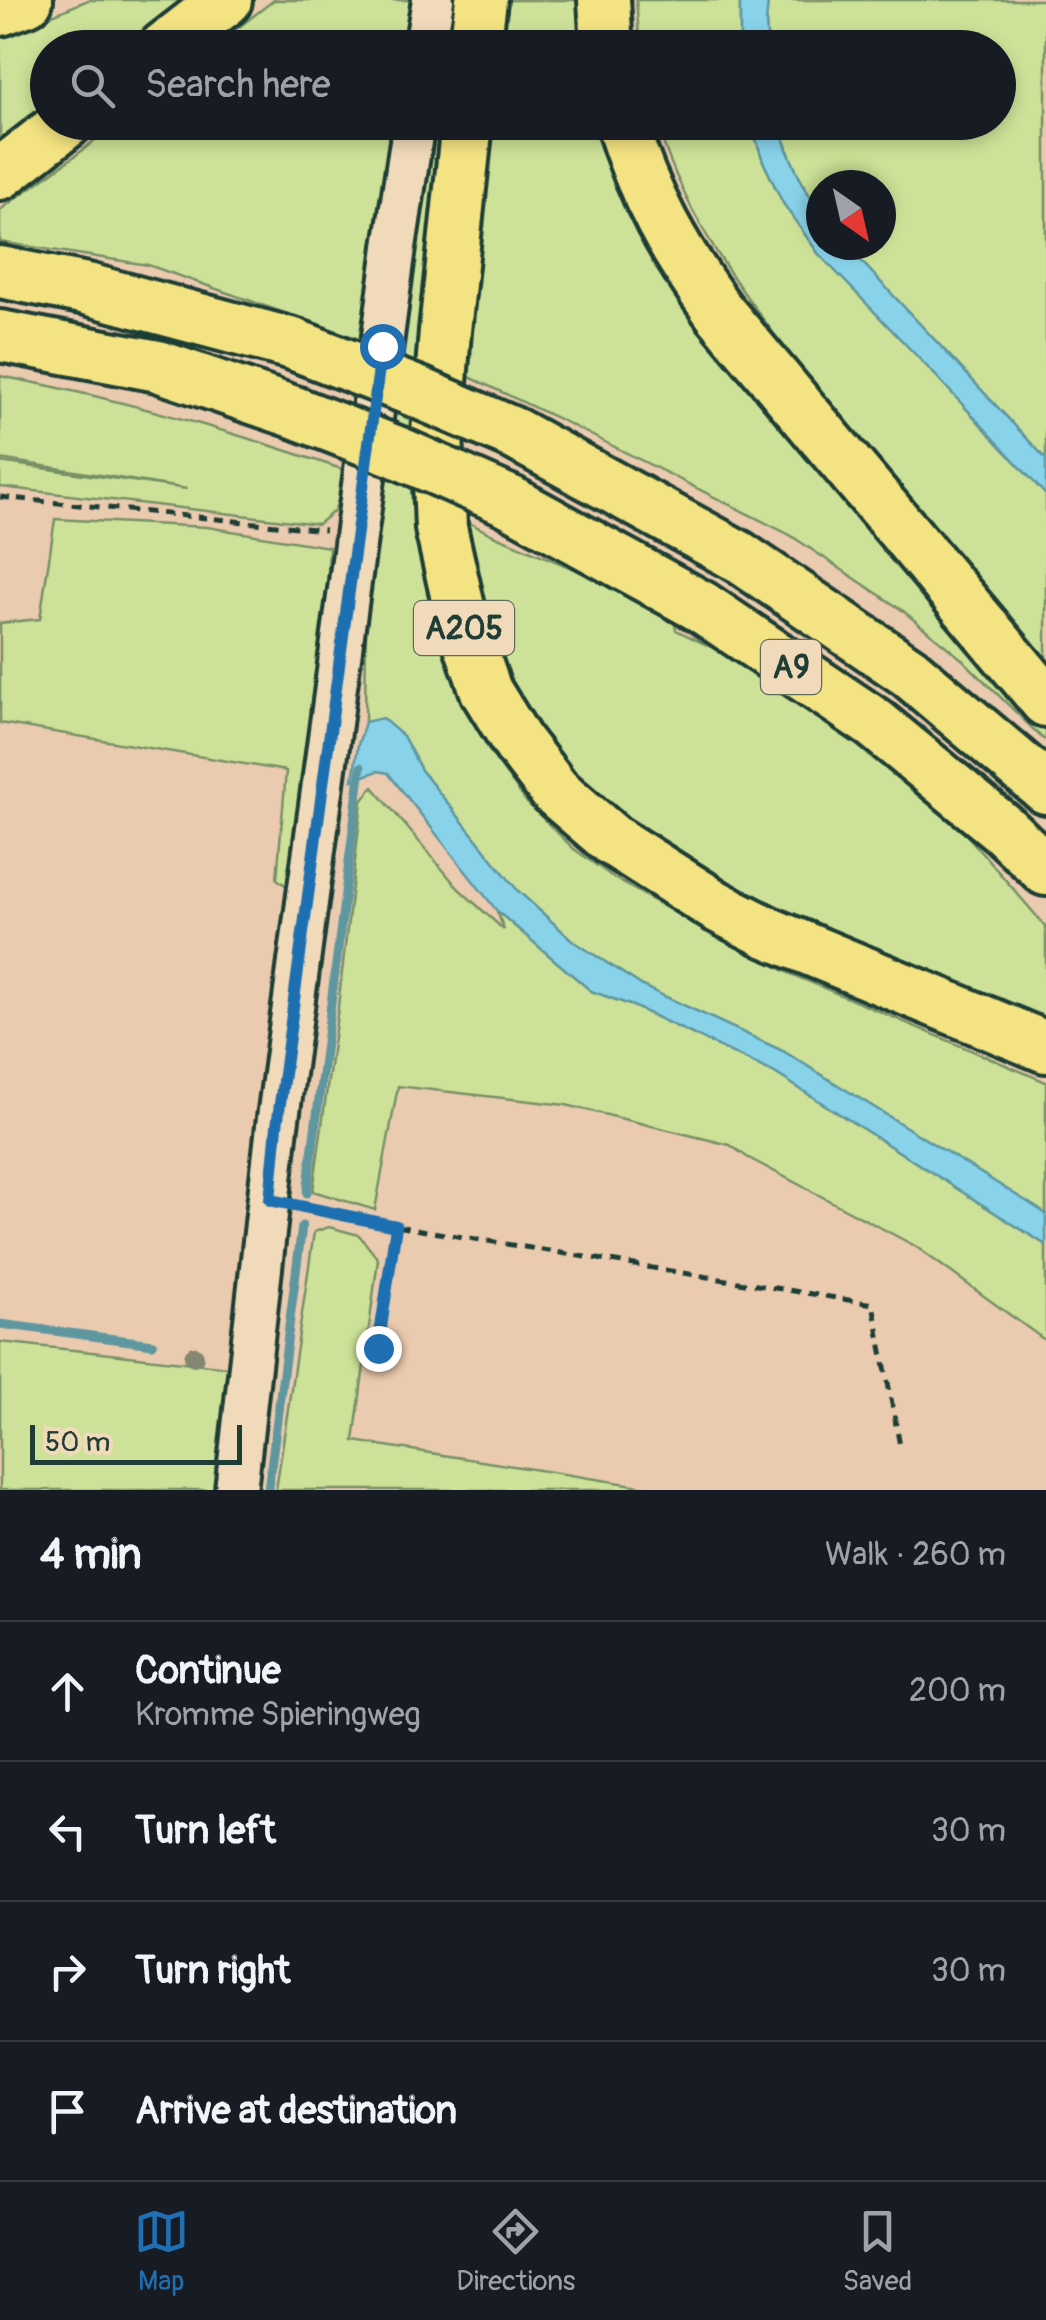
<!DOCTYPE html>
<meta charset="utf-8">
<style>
:root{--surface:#171b24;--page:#20242c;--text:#f1f3f6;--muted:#9ea1a6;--line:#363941;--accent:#1f6fb2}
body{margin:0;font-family:Pangolin,sans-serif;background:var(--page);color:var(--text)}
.compass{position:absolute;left:806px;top:170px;width:90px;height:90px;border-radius:50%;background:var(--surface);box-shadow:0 5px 15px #0003;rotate:146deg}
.scale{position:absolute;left:30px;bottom:25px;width:212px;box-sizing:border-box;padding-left:10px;border:5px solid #1f3d34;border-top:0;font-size:28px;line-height:35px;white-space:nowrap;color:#1f3d34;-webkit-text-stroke:8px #f1daba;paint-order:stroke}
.stop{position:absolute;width:30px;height:30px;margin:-22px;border:8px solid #1f6fb2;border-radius:50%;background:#fff}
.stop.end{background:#1f6fb2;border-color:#fff;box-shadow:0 2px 10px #0008}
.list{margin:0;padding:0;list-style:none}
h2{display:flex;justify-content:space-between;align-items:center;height:130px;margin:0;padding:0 40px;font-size:42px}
h2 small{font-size:32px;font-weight:400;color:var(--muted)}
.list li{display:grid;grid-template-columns:65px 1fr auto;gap:30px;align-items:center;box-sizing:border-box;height:140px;padding:0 40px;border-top:2px solid var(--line)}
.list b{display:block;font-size:38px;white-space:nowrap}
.list p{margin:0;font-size:32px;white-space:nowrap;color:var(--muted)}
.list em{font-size:32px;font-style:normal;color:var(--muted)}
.icon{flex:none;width:55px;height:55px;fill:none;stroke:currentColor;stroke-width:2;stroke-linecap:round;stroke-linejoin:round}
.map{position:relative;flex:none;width:1046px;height:1490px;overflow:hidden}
.search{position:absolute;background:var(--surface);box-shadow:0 5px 15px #0003;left:30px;right:30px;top:30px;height:110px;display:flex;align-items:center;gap:25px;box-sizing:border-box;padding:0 35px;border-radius:55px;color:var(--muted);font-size:38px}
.sheet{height:690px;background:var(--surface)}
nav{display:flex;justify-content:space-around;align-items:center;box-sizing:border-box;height:140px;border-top:2px solid var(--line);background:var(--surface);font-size:28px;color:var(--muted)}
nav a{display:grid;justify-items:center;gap:5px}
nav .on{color:var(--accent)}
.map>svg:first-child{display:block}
.green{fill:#cde298;stroke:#769066;stroke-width:2.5}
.water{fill:#89d3ea;stroke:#5f97a1;stroke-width:2.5}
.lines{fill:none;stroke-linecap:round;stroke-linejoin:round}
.stream{stroke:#5f97a1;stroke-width:9}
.secondary-casing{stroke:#1f3d34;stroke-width:48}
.highway-casing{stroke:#1f3d34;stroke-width:58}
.path{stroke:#1f3d34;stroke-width:5;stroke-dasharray:10 8;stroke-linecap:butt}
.secondary{stroke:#f1daba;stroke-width:40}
.highway{stroke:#f4e382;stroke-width:50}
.highway-bridge-casing{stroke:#1f3d34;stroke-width:58;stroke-linecap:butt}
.highway-bridge{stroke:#f4e382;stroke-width:50}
.tree{fill:#848671}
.route{stroke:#1f6fb2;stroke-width:12}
.labels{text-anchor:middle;stroke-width:10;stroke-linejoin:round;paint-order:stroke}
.shield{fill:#f1daba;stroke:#5e6c5c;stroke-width:2.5}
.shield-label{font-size:32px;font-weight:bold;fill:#1f3d34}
</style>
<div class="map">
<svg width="1046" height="1490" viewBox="0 0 1046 1490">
<rect width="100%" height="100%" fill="#ebcbaf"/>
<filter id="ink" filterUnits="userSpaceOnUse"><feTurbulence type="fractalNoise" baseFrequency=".01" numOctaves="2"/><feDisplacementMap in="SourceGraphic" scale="20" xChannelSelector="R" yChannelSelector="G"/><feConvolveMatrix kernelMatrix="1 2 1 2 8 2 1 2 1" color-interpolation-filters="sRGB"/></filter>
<g filter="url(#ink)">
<path class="green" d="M88 0H190L126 47 48 48 47 106 0 141V37Z
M274 0H412L406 47 212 48Z
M505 0H583L585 47 500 48Z
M636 0H740V47H640Z
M768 0H1046V459L846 245H881V185H821V213C801 184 788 156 779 123L998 122V48H768L766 24Z
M115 123H396L368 342 148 265 0 242V210L83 150Z
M433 123H435L439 148 415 364 424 499 462 691 490 752 527 803 574 849 614 878 680 916 791 974 1046 1082V1214L783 1051 644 987 573 941 518 891 421 770 403 736 365 722 366 630Z
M492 123H595L653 254 759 386 1046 731V739H1043L963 660 902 610 790 535 561 420 463 374Z
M657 123H751L763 161 783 203 818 253 938 378 1046 495V667C976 582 906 498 837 413 765 323 690 235 657 123Z
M0 376C119 398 235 432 350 472L334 511 318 524 0 487V462L187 489 0 459Z
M55 519 207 527 329 547 326 618 292 890 277 879 286 771 0 723V623L40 619Z
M462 519 491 534 672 610 676 630 795 688 904 762 1046 927V1023L850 945 755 899 679 858 620 820 573 777 535 728 494 648Z
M373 787 459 889 504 930 497 911 591 991 633 1006 775 1073 1046 1245V1341L915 1246 747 1157 730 1145 566 1105 398 1086 375 1210 313 1191 337 1015 362 801Z
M329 1227 359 1235 378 1259 354 1441 666 1490H276L314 1232Z
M0 1342 229 1367 215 1490H0Z"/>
<path class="water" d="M740 0H768L766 24 768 47H740Z
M751 123H779L786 147 803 186 821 213V245H846L1046 459V495L938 378 818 253 783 203 763 161Z
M382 718 403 736 421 770 518 891 573 941 644 987 783 1051 1034 1206 1046 1214V1245L775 1073 633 1006 591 991 497 911 388 773 378 771 353 780 358 745 365 722Z"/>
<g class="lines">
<path class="stream" d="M307 1193 361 767
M0 1324 153 1344
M268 1490 302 1226"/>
<defs>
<path id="secondary" d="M425 48 433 0
M236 1490 277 1126 395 247 414 122"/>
<path id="highway" d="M604 0 607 48
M0 10 27 0
M164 48 226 0
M475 48 481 0
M467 122 445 331 437 433 441 528 463 625 486 691 518 743 555 791 612 840 716 906 769 933 1046 1047
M621 122C645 198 673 248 719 312L1046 701
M0 174 67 122
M0 272 87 289 293 344
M0 336 158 366 294 412
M513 433 738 556 909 672 1046 788
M509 501 702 607 874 723 1003 829 1046 870"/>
</defs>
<use href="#secondary" class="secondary-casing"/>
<use href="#highway" class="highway-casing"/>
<path class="path" d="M0 497 325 530
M301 1206 396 1226
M378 1348 396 1226 873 1304 900 1446"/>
<use href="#secondary" class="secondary"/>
<use href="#highway" class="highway"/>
<defs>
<path id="highway-bridge" d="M293 344 417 392 513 433
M294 412 397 452 509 501"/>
</defs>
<use href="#highway-bridge" class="highway-bridge-casing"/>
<use href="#highway-bridge" class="highway-bridge"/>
</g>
<circle class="tree" cx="194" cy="1356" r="10"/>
</g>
<g class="lines" filter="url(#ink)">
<path class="route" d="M378 1348 396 1226 270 1200 277 1126 382 346"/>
</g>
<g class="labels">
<g class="shield">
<rect x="414" y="601" width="100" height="54" rx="8"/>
<rect x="761" y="640" width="60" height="54" rx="8"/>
</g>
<g class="shield-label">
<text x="464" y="639">A205</text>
<text x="791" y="678">A9</text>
</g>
</g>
</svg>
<svg class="compass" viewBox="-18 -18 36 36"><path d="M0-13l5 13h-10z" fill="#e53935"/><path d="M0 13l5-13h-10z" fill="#9ea1a6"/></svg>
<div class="scale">50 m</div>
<div class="stop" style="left:382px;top:346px"></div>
<div class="stop end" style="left:378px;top:1348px"></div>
<div class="search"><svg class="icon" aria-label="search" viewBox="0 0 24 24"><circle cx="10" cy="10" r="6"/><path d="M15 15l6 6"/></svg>Search here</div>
</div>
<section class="sheet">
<h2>4 min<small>Walk · 260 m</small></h2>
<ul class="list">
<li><svg class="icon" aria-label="ahead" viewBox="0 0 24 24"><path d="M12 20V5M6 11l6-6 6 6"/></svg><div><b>Continue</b><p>Kromme Spieringweg</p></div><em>200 m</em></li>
<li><svg class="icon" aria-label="left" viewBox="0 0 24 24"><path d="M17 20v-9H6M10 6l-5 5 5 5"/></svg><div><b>Turn left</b></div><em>30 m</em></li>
<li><svg class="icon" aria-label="right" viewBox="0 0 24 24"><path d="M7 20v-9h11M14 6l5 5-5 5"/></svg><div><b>Turn right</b></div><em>30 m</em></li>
<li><svg class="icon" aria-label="arrive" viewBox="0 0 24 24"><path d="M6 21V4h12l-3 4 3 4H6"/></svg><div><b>Arrive at destination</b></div></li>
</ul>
</section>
<nav>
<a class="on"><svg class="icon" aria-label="map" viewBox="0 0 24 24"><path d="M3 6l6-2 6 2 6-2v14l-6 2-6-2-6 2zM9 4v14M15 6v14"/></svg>Map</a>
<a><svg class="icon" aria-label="directions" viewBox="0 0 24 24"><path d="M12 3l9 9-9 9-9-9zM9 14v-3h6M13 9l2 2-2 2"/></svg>Directions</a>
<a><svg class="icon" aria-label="saved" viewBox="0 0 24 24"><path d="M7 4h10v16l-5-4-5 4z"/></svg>Saved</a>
</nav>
